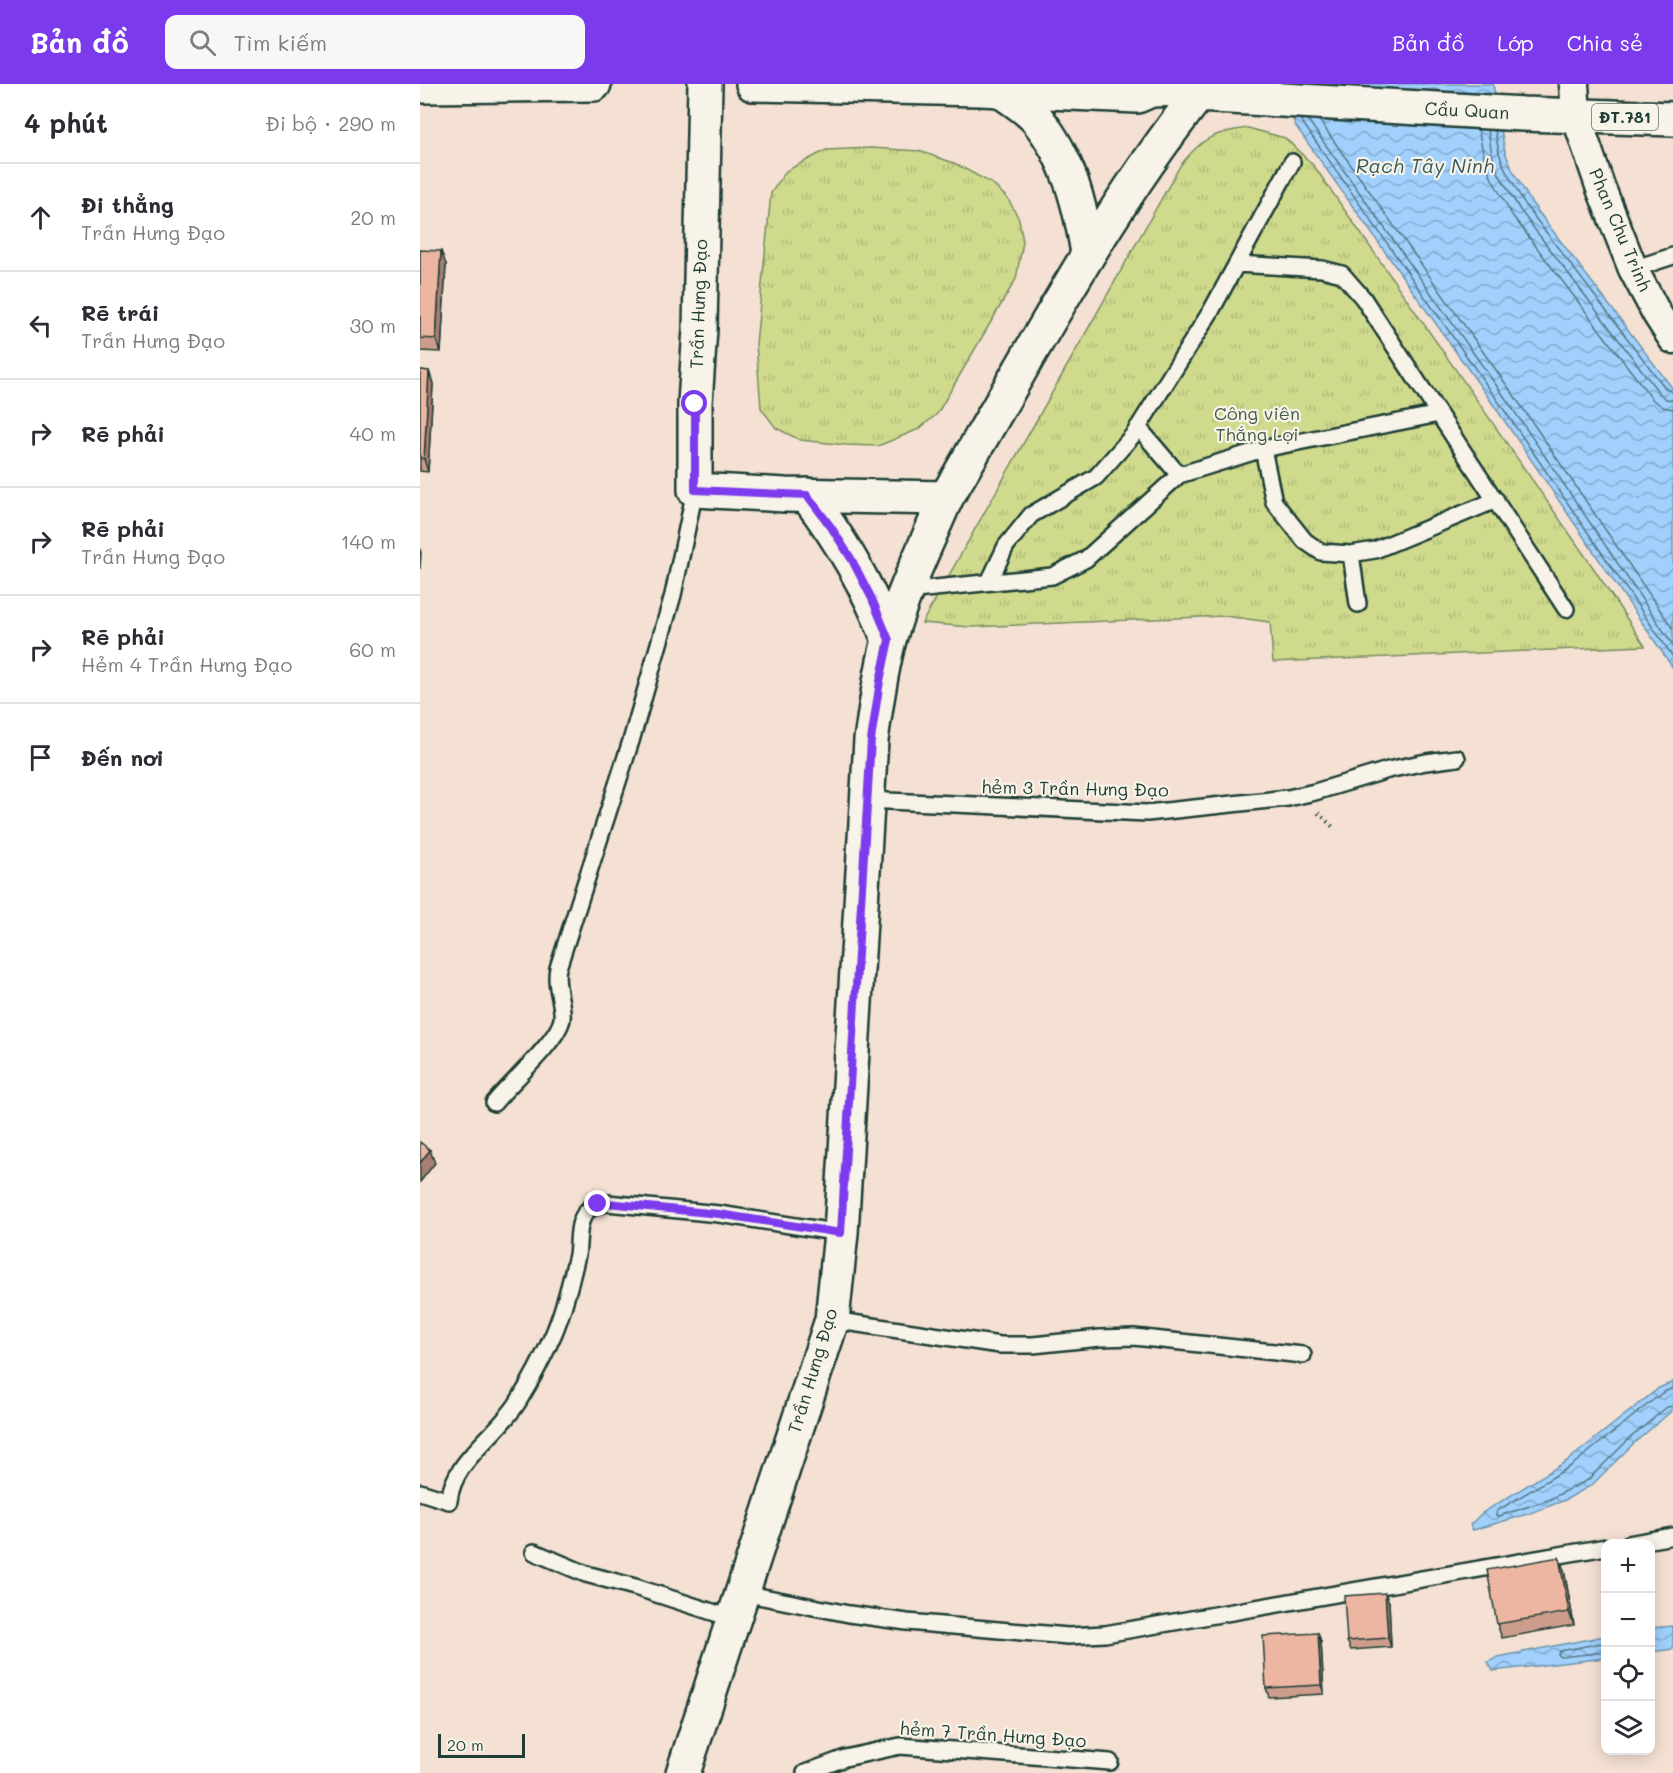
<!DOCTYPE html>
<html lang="vi">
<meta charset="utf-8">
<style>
:root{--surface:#fff;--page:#f7f7f7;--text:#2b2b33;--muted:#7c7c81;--line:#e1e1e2;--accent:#7c3aed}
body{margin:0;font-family:Mali,sans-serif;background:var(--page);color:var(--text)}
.controls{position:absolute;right:18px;bottom:18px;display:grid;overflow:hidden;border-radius:12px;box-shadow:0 3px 15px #0003}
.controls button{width:54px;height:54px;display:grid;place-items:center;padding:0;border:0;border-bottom:2px solid var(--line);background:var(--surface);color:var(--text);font:30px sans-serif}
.scale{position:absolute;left:18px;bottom:15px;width:87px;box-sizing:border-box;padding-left:6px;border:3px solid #1f3d34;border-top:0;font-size:16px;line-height:21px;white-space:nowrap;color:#1f3d34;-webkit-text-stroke:4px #f7f3e8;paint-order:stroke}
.stop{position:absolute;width:18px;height:18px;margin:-14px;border:4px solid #7c3aed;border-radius:50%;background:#fff}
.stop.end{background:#7c3aed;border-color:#fff;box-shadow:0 2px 6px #0008}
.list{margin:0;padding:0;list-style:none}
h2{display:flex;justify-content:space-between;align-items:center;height:78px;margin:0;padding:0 24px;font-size:26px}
h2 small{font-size:20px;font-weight:400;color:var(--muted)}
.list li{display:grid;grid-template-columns:39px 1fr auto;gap:18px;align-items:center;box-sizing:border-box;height:108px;padding:0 24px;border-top:2px solid var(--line)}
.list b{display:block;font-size:22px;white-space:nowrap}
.list p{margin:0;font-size:20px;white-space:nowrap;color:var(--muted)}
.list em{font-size:20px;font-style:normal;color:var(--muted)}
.icon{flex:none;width:33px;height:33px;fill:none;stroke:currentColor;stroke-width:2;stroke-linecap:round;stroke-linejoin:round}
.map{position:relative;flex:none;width:1253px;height:1689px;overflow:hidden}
header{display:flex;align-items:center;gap:36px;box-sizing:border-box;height:84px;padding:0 30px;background:var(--accent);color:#fff}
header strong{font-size:28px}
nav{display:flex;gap:33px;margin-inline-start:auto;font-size:21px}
.search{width:420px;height:54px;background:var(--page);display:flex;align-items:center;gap:15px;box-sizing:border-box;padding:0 21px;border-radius:12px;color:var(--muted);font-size:22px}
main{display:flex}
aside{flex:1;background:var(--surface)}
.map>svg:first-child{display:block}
.grass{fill:url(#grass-tufts);stroke:#778c60;stroke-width:1.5}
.water{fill:url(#water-waves);stroke:#6d95ad;stroke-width:1.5}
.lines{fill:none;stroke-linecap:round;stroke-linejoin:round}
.shore{stroke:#537884;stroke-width:1.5}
.service-casing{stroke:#1f3d34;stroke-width:20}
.minor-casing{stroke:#1f3d34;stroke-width:33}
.tertiary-casing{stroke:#1f3d34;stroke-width:38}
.primary-casing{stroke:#1f3d34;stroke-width:38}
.path{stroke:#1f3d34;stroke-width:4;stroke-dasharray:1.5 4.5;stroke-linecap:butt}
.service{stroke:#f7f3e8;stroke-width:15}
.minor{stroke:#f7f3e8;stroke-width:28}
.tertiary{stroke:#f7f3e8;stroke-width:33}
.primary{stroke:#f7f3e8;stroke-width:33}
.wall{fill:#cc9d8c;stroke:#1f3d34;stroke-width:1.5}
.shaded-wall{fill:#a67f72;stroke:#1f3d34;stroke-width:1.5}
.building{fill:#edb6a3;stroke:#1f3d34;stroke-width:1.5}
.route{stroke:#7c3aed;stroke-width:8}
.labels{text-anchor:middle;stroke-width:4.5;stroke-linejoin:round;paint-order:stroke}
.shield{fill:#f7f3e8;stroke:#60746a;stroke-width:1.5}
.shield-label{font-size:16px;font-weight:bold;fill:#1f3d34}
.street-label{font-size:18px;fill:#1f3d34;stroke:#f7f3e8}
.park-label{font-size:18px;fill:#425c46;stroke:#f7f3e8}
.water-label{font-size:20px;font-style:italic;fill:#395a5c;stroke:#f7f3e8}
</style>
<header>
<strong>Bản đồ</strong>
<div class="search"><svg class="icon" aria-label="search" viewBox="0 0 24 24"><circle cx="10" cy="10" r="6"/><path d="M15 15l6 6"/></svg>Tìm kiếm</div>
<nav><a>Bản đồ</a><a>Lớp</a><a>Chia sẻ</a></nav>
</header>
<main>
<aside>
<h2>4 phút<small>Đi bộ · 290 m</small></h2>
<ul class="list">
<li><svg class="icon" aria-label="ahead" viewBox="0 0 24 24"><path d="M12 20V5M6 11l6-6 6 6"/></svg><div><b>Đi thẳng</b><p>Trần Hưng Đạo</p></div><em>20 m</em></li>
<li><svg class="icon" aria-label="left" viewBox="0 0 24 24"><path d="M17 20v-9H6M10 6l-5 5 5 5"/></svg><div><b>Rẽ trái</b><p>Trần Hưng Đạo</p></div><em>30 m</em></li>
<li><svg class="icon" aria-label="right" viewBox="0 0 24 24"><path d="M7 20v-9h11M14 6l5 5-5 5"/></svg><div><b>Rẽ phải</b></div><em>40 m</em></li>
<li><svg class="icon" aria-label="right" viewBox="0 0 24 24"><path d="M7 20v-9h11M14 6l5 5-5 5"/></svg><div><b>Rẽ phải</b><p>Trần Hưng Đạo</p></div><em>140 m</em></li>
<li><svg class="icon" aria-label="right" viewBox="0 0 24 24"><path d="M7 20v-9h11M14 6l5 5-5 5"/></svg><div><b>Rẽ phải</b><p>Hẻm 4 Trần Hưng Đạo</p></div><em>60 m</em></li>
<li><svg class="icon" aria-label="arrive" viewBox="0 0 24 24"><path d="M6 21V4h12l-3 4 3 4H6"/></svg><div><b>Đến nơi</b></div></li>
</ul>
</aside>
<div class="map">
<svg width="1253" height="1689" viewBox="0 0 1253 1689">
<defs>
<pattern id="grass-tufts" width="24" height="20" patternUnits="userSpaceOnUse" patternTransform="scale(1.5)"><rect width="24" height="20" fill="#cfda8d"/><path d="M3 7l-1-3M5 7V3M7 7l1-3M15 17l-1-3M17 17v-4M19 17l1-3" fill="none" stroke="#b1bc7a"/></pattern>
<pattern id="water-waves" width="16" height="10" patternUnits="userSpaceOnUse" patternTransform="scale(1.5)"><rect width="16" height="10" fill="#a1d0fd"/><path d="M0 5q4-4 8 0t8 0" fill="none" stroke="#83aace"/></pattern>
</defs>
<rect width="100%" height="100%" fill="#f4e1d3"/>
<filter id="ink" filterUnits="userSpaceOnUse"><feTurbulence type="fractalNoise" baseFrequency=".0167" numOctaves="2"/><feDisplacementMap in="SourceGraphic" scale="12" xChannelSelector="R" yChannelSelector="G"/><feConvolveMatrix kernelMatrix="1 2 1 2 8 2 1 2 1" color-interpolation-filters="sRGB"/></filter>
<g filter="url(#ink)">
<path class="grass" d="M828 44 865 54 894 82 1170 479 1225 562 853 578 850 538 804 532 551 543 502 539 760 82C782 54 792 49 828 44Z
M451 64 499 67 534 79 573 100 588 115 599 135 603 158 596 195 517 330 499 345 458 362 426 361 380 356 356 344 341 324 336 260 351 109 366 87 406 66Z"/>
<path class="water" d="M862 0H1073L1085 68 1092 85 1111 118 1253 305V584L1075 323 875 41Z
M1253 1298V1326L1214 1359 1172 1401 1145 1416 1108 1430 1053 1446 1050 1441 1062 1429 1147 1377 1239 1304Z
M1253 1542V1565L1231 1568V1544Z
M1185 1552V1574L1073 1587 1068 1578 1078 1573Z"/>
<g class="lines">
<path class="shore" d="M880 35 1080 320 1253 573
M888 36 1086 315 1253 561
M899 36 1093 310 1253 545
M1058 45 1065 77 1072 95 1092 131 1233 316 1243 323 1253 325
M1068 46 1072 71 1079 90 1100 126 1240 310 1246 315 1253 316
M1075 46 1079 69 1086 87 1106 122 1246 305 1253 308
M1253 1304 1242 1309 1151 1382 1077 1427 1076 1431 1079 1432 1128 1416 1168 1396 1210 1354 1247 1323 1253 1322
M1186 1558 1140 1567 1138 1570 1141 1573 1186 1568"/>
<defs>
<path id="service" d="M817 180 902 185 922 190 943 214 1146 525
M1213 185 1253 172
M718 343 759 391
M843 365 854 418 885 457 901 468 931 470 955 466 1076 416
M931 470 938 520
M569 498 586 462 611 431 676 393 714 350 791 227 872 78
M486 507 632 492 666 475 759 391 843 365 1019 330
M446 716 727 729 868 714 895 708 968 686 1006 678 1037 674
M74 1019C90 999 138 957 142 935 144 919 134 903 138 884L211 657 253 511 275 406
M412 1236 580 1261H613L680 1254 714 1253 883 1271
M0 1408 29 1417C33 1376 77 1352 98 1318 111 1297 124 1272 134 1249 144 1225 151 1197 157 1171 159 1158 157 1142 164 1131 169 1122 178 1120 187 1119L299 1130 421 1149
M1208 1460 1253 1452
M114 1468 166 1490 215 1503 314 1535
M323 1509 429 1530 487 1538 648 1552 685 1550 1186 1463
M385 1689 425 1674 480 1662 690 1678"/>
<path id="minor" d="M1154 0 1156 32 1180 102 1213 185 1237 230 1253 255"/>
<path id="tertiary" d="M387 411C423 459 447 501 469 556
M263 1689 412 1236 421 1149 451 656C456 623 460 589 469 556 483 507 506 461 526 414"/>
<path id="primary" d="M285 0 280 245 275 319V406L365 411 526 414C607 278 680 135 778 11
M333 0 560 5 717 12 731 6 764 5 778 11 811 13 1103 30 1253 35
M0 2 174 0
M580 6C592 15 607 24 617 35 649 74 660 121 668 169"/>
</defs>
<use href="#service" class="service-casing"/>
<use href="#minor" class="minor-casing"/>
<use href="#tertiary" class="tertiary-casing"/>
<use href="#primary" class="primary-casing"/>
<path class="path" d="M898 729 913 743"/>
<use href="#service" class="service"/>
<use href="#minor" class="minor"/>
<use href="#tertiary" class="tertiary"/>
<use href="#primary" class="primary"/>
</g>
<path class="wall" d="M0 166 26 180 21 268 0 267Z
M0 286 9 287 13 300 8 388 0 387Z
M1144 1486 1154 1541 1082 1554 1077 1540Z
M969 1518 971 1563 931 1566 927 1557Z
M898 1549 901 1558 904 1610 849 1613 846 1604Z"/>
<path class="shaded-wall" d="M21 167 26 180 21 268 16 255Z
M9 287 13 300 8 388 4 375Z
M0 465 1 469 0 485Z
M10 1066 15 1079 0 1098V1079Z
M1139 1473 1144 1486 1154 1541 1149 1528Z
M965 1509 969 1518 971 1563 968 1554Z
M898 1549 901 1558 904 1610 901 1601Z"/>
<path class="building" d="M0 166 21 167 16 255 0 254Z
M0 286 9 287 4 375 0 374Z
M0 1058 10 1066 0 1079Z
M1139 1473 1149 1528 1077 1540 1067 1486Z
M965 1509 968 1554 927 1557 924 1512Z
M898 1549 901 1601 846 1604 843 1552Z"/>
</g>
<g class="lines" filter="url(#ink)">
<path class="route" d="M178 1120 187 1119 299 1130 421 1149 451 656 460 597 469 556 452 515 432 476 411 443 387 411 275 406V320"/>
</g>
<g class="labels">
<rect class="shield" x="1172" y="20" width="66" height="26" rx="4.5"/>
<g class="shield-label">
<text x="1205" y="39">ĐT.781</text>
</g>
<g class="street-label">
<text transform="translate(1047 27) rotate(3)" y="6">Cầu Quan</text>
<text transform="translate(1200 146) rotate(67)" y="6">Phan Chu Trinh</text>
<text transform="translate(279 220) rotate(-88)" y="6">Trần Hưng Đạo</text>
<text transform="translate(655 705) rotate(1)" y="6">hẻm 3 Trần Hưng Đạo</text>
<text transform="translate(393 1287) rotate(-73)" y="6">Trần Hưng Đạo</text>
<text transform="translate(573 1651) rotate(4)" y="6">hẻm 7 Trần Hưng Đạo</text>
</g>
<g class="park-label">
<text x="837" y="336">Công viên<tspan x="837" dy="21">Thắng Lợi</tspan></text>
</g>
<g class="water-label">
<text x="1005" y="89">Rạch Tây Ninh</text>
</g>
</g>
</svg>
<div class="controls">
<button>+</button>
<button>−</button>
<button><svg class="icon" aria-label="locate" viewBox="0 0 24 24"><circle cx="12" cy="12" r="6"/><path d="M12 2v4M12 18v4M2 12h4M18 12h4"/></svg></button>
<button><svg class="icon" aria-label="layers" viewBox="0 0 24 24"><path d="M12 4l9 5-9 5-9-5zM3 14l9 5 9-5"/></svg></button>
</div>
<div class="scale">20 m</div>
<div class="stop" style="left:275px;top:320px"></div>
<div class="stop end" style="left:178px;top:1120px"></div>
</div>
</main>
